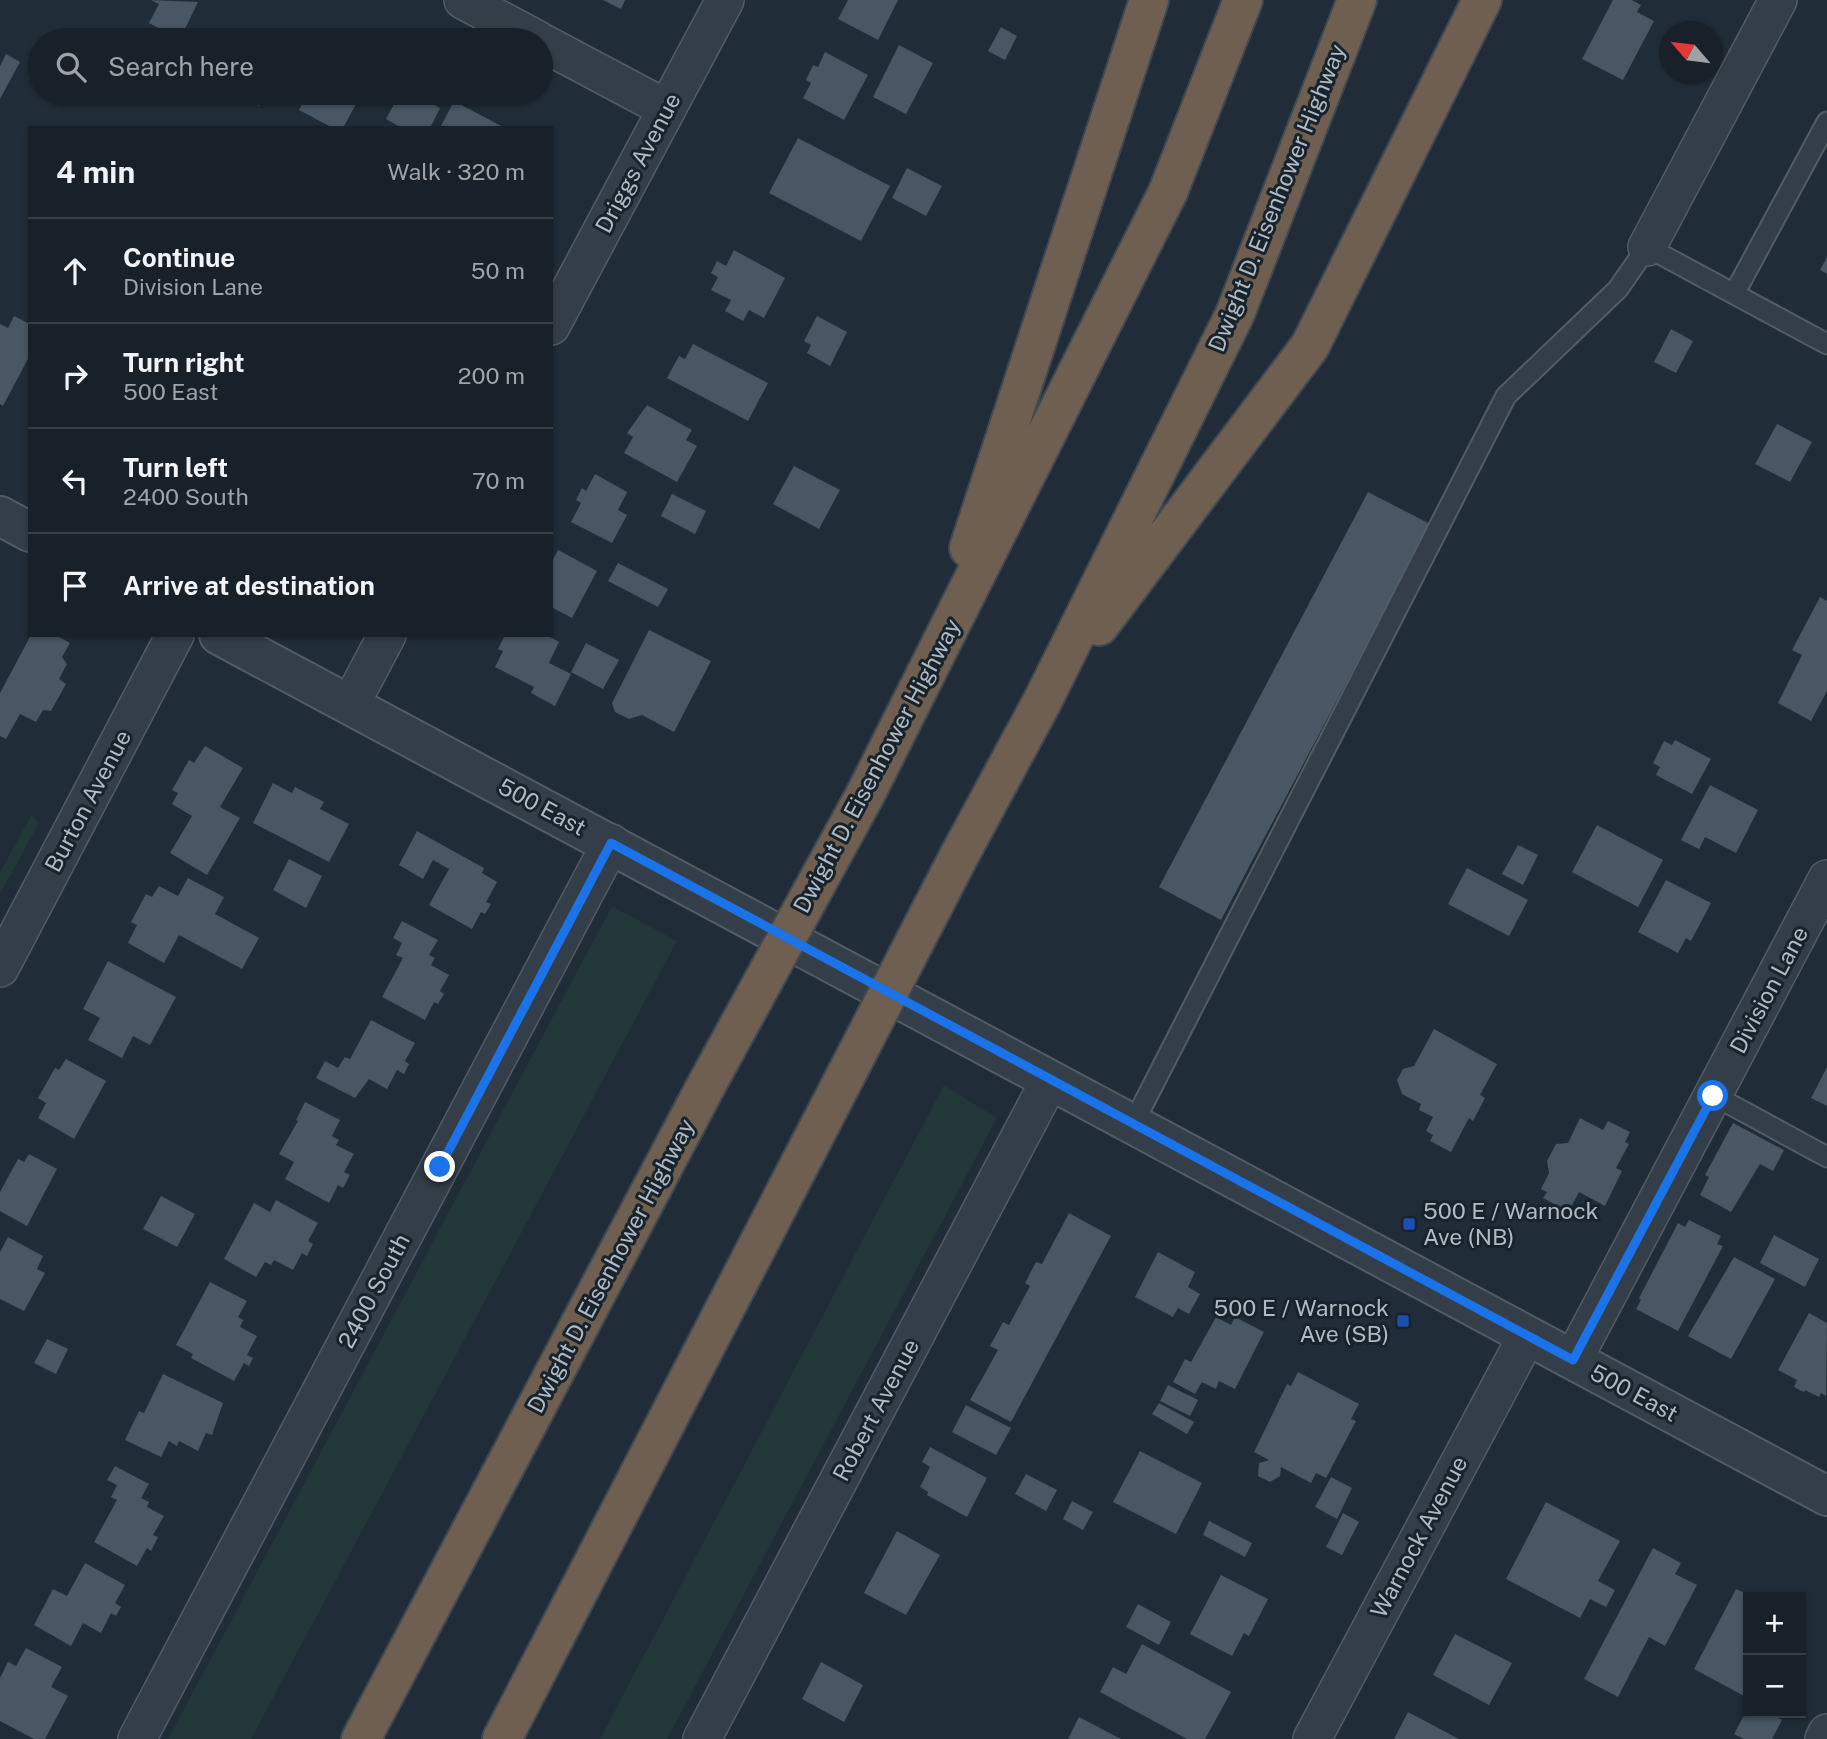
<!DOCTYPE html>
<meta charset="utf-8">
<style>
:root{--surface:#182129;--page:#252e35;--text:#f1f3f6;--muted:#9fa3a8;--line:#363e46}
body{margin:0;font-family:"Public Sans",sans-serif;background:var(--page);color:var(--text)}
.controls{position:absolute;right:21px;bottom:21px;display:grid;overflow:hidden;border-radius:0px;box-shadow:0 2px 5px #0004}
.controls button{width:63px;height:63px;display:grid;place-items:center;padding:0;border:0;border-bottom:2px solid var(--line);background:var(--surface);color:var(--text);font:35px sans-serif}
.compass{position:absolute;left:1659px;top:21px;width:63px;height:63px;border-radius:50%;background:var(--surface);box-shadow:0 2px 5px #0004;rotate:298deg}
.stop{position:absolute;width:21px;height:21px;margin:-16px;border:5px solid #1a73e8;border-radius:50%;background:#fff}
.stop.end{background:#1a73e8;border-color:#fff;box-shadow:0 2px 7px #0008}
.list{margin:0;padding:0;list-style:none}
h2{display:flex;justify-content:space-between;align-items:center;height:91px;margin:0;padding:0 28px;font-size:30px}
h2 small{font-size:23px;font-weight:400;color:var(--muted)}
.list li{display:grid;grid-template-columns:46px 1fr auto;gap:21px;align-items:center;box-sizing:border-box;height:105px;padding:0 28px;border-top:2px solid var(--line)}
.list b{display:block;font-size:26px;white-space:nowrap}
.list p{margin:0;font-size:23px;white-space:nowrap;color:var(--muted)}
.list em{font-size:23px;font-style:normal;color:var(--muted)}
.icon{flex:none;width:38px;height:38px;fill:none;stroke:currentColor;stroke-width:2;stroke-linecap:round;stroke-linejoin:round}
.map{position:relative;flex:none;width:1827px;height:1739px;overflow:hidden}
.search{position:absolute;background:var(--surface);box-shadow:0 2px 5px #0004;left:28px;top:28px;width:525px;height:77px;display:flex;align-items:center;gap:18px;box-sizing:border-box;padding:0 24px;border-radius:38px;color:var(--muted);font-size:26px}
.panel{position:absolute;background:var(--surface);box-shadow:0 2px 5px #0004;left:28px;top:126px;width:525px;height:511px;border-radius:0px}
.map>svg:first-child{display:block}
.green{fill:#223838}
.building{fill:#485763}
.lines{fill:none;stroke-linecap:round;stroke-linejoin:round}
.service-casing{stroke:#515c65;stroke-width:23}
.minor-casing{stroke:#515c65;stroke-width:40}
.tertiary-casing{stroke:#515c65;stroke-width:42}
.motorway-casing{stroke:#3e4952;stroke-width:42}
.service{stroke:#343e48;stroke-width:19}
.minor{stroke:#343e48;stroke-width:37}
.tertiary{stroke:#343e48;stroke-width:38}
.motorway{stroke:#6e5f51;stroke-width:38}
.motorway-bridge-casing{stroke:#3e4952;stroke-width:42;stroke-linecap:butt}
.motorway-bridge{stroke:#6e5f51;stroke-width:38}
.route{stroke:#1a73e8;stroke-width:9}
.transit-dot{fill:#1a4fb4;stroke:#19232c;stroke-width:2.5}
.labels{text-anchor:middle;stroke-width:6;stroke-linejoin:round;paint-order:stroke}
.street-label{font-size:23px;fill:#aeb9c4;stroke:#19232c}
.poi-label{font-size:23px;fill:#aeb9c4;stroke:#19232c;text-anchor:start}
</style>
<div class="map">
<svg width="1827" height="1739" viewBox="0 0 1827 1739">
<rect width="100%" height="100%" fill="#202c37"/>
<path class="green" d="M32 814 39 823 0 894V872Z
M612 906 677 941 251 1739H168Z
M944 1085 997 1118 667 1739H600Z"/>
<path class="building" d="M151 0 198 2 180 39 149 23 159 4Z
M603 0H625L621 9Z
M848 0H898L878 40 838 19Z
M1613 0H1632L1641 5 1637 12 1654 21 1623 80 1582 59Z
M1001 27 1017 36 1005 60 988 51Z
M339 32 354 40H335Z
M258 33 272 40H255Z
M899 45 933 63 906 114 873 97Z
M825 52 868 75 844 120 803 98 811 83 806 80 813 65 818 67Z
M6 54 20 62 0 99V66Z
M233 93H276L273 99 264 95 259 106Z
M308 93H362L343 128H333L299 110Z
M400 93H412L440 108 430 128H402L386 119Z
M454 101 505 128H440Z
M798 138 890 186 861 241 769 193Z
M907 168 942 186 926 216 892 198Z
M734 250 785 278 764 318 749 310 743 321 725 311 731 300 711 290 718 277 711 273 717 261 726 266Z
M1827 257V274L1820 270Z
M14 316 30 324V355L3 406 0 404V324L8 328Z
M817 316 847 332 830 366 807 353 811 345 804 341Z
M1671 329 1693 341 1676 373 1654 362Z
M693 344 768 383 748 421 667 378 679 356 685 359Z
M647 405 692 430 686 440 697 446 677 482 624 453 633 437 627 433Z
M1777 424 1812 442 1790 482 1755 464Z
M794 466 840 490 819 529 773 504Z
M595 474 627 492 618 510 627 515 612 543 571 522 581 503 576 500 582 488 586 491Z
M1368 492 1430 524 1221 920 1159 887Z
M672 494 706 511 695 534 661 516Z
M558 550 597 571 572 618 551 607V563Z
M618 563 668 589 658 607 608 581Z
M1820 597 1827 601V691L1811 721 1778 703 1802 655 1792 650Z
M649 630 711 661 674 732 642 715 629 719 615 712 612 703Z
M31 635H56L70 643 62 657 67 664 59 679 66 684 51 711 43 710 36 722 20 714 6 739 0 736V693Z
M505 635H546L559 642 549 663 571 674 555 706 531 693 534 687 495 667 503 651 498 649Z
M586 643 619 660 603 689 571 672Z
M1675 740 1711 759 1692 794 1656 775 1660 767 1653 763 1664 741 1672 745Z
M205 746 243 768 220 807 240 818 207 875 170 853 192 816 172 804 178 793 172 790 189 760 194 763Z
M273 783 292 793 295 787 324 802 320 809 349 824 329 862 253 823Z
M1710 785 1758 810 1736 853 1705 837 1699 849 1681 840Z
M1597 825 1663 860 1638 907 1572 872Z
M417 831 484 868 482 873 497 882 486 902 491 904 485 914 481 912 472 929 429 905 449 869 433 860 423 879 399 865Z
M1518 845 1538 855 1523 885 1502 874Z
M289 859 322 876 306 908 273 890Z
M1467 868 1528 900 1509 936 1448 904Z
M188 878 224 897 215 914 259 938 242 969 179 935 164 963 128 943 137 925 131 922 146 894 152 897 159 886 178 896Z
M1666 880 1711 903 1691 941 1686 938 1678 953 1638 932Z
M402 921 438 940 429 955 435 958 431 965 449 975 440 991 444 994 438 1004 434 1002 425 1020 382 997 403 958 396 955 402 943 393 938Z
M108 961 176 997 150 1045 133 1036 122 1058 88 1040 100 1018 83 1009Z
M371 1020 415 1043 405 1061 409 1064 404 1074 397 1070 387 1089 369 1079 355 1098 316 1078 325 1061 338 1068 345 1057 350 1059Z
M1434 1029 1497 1064 1480 1095 1485 1098 1473 1121 1469 1118 1451 1152 1430 1141 1433 1135 1426 1131 1433 1117 1419 1110 1421 1104 1402 1094 1397 1080 1403 1069 1414 1066Z
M66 1059 106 1081 74 1139 38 1118 46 1103 38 1098 55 1068 59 1070Z
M1827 1067V1106L1811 1098Z
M305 1102 340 1120 332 1136 339 1140 336 1145 354 1154 344 1172 350 1175 343 1188 338 1185 329 1203 285 1179 294 1162 279 1154 298 1121 296 1120Z
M1580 1118 1603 1130 1608 1121 1630 1132 1625 1142 1629 1144 1616 1168 1622 1171 1605 1206 1579 1192 1571 1207 1562 1208 1543 1198 1547 1192 1541 1189 1549 1173 1547 1161 1556 1144 1568 1143Z
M1733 1123 1784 1150 1773 1171 1760 1164 1731 1212 1700 1195 1709 1177 1705 1175Z
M29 1154 57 1169 27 1226 0 1211V1192L18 1159 24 1162Z
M161 1196 195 1214 177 1247 143 1229Z
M276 1200 318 1223 308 1241 313 1244 307 1256 302 1253 293 1270 274 1260 271 1265 265 1262 256 1277 224 1259 254 1203 270 1212Z
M1069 1213 1111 1236 1011 1422 970 1400 998 1350 990 1346 1003 1322 1009 1325 1030 1286 1025 1283 1036 1262 1042 1264Z
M1689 1220 1721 1236 1717 1244 1723 1246 1678 1331 1636 1309 1641 1300 1639 1298 1678 1223 1685 1227Z
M1774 1235 1819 1259 1805 1287 1760 1263Z
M8 1237 43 1256 37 1269 45 1273 24 1311 0 1299V1252Z
M1158 1252 1195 1272 1188 1287 1200 1294 1189 1314 1178 1308 1173 1317 1135 1297Z
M1734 1257 1775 1279 1731 1359 1688 1336Z
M210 1282 247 1301 238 1317 243 1320 240 1327 257 1336 247 1355 253 1358 249 1366 244 1363 234 1381 191 1358 193 1354 176 1345Z
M1809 1313 1827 1323 1826 1396 1821 1393 1819 1397 1805 1390 1804 1392 1794 1387 1797 1380 1778 1370Z
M1216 1317 1231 1325 1235 1317 1264 1332 1235 1389 1219 1381 1216 1389 1202 1382 1195 1394 1173 1382 1185 1359 1191 1362Z
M47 1339 68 1349 56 1374 34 1363Z
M1298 1372 1359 1404 1351 1419 1356 1421 1326 1478 1316 1473 1311 1483 1281 1467 1280 1476 1270 1482 1258 1476 1259 1463 1269 1460 1254 1452 1287 1384 1291 1386Z
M163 1374 223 1403 212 1435 206 1433 198 1451 179 1441 177 1446 169 1441 161 1457 125 1440 139 1411 144 1413Z
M1168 1385 1198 1400 1190 1416 1160 1401Z
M1159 1403 1194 1422 1187 1434 1152 1414Z
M966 1405 1011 1428 996 1455 952 1432Z
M930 1447 987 1478 967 1517 927 1495 928 1492 920 1487 930 1467 922 1462Z
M1140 1451 1202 1483 1176 1534 1113 1502Z
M115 1466 149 1484 141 1498 149 1502 147 1507 164 1516 153 1535 158 1537 151 1551 147 1548 137 1566 94 1542 117 1500 111 1497 117 1485 107 1480Z
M1026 1474 1057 1490 1046 1511 1015 1494Z
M1331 1477 1352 1488 1337 1519 1315 1507Z
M1072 1501 1093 1512 1083 1530 1063 1519Z
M1546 1502 1620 1541 1598 1581 1615 1590 1606 1607 1590 1599 1580 1618 1506 1579Z
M1343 1513 1359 1522 1342 1555 1326 1547Z
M1209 1521 1252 1543 1245 1557 1203 1535Z
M897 1531 940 1555 906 1615 864 1593Z
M1653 1548 1681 1563 1675 1574 1697 1585 1665 1646 1649 1637 1618 1697 1584 1679Z
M85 1563 125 1585 115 1603 121 1607 116 1616 111 1613 101 1633 83 1623 71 1646 34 1625 53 1589 67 1596Z
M1221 1575 1268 1599 1249 1636 1244 1633 1232 1656 1190 1634Z
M1736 1589 1753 1597H1748L1746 1697 1694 1669Z
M1138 1604 1171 1622 1159 1645 1126 1627Z
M1455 1634 1512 1663 1489 1705 1433 1675Z
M1142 1644 1231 1692 1205 1739H1187L1100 1692 1113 1667 1126 1674Z
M26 1648 62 1667 51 1687 68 1696 45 1739H34L0 1721V1678L8 1662 16 1666Z
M821 1662 863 1685 844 1722 802 1699Z
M1748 1708V1713H1769L1782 1720 1772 1739H1744L1734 1734Z
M1408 1712 1459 1739H1394Z
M1079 1717 1121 1739H1068Z"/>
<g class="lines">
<defs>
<path id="service" d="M1734 294 1827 122
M1713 1095 1827 1157
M1133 1124 1506 396 1618 289 1647 247 1827 344"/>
<path id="minor" d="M463 0 538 40
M541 42 667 109
M1647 247 1778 0
M551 326 725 0
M350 705 387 635
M0 968 175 635
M1573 1360 1827 879
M137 1739 611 843
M702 1739 1050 1080
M1312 1739 1527 1336
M1824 1739 1827 1733"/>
<path id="tertiary" d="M0 516 30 532
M219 635 1827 1496"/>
<path id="motorway" d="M969 548 1149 0
M1099 626 1310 346 1482 0
M865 795 1168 192 1243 0
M959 856 1043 700 1235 314 1357 0
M361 1739 708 1082
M502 1739 817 1131"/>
</defs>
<use href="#service" class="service-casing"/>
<use href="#minor" class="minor-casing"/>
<use href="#tertiary" class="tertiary-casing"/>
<use href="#motorway" class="motorway-casing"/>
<use href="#service" class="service"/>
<use href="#minor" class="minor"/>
<use href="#tertiary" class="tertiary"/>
<use href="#motorway" class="motorway"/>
<defs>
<path id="motorway-bridge" d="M708 1082 865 795
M817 1131 959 856"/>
</defs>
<use href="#motorway-bridge" class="motorway-bridge-casing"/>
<use href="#motorway-bridge" class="motorway-bridge"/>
</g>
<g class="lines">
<path class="route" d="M440 1167 611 843 1573 1360 1713 1096"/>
</g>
<g class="transit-dot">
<rect x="1402" y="1217" width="14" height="14" rx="3.5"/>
<rect x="1396" y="1314" width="14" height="14" rx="3.5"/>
</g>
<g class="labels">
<g class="street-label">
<text transform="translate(638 163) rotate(-62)" y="8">Driggs Avenue</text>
<text transform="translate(1277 198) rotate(-68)" y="8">Dwight D. Eisenhower Highway</text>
<text transform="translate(877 766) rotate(-62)" y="8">Dwight D. Eisenhower Highway</text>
<text transform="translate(88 801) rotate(-62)" y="8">Burton Avenue</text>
<text transform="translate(542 807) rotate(28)" y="8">500 East</text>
<text transform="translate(1769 990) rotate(-62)" y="8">Division Lane</text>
<text transform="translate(611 1266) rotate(-62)" y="8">Dwight D. Eisenhower Highway</text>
<text transform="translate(374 1291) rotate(-62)" y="8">2400 South</text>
<text transform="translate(1634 1393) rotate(28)" y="8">500 East</text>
<text transform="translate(876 1410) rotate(-62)" y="8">Robert Avenue</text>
<text transform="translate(1419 1537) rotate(-62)" y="8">Warnock Avenue</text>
</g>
<g class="poi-label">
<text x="1423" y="1219">500 E / Warnock<tspan x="1423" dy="26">Ave (NB)</tspan></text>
<text x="1389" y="1316" text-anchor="end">500 E / Warnock<tspan x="1389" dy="26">Ave (SB)</tspan></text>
</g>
</g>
</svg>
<div class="controls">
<button>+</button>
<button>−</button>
</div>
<svg class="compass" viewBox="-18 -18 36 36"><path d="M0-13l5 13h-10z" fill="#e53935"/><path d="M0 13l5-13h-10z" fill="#9fa3a8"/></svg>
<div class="stop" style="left:1713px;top:1096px"></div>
<div class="stop end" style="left:440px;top:1167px"></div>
<div class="search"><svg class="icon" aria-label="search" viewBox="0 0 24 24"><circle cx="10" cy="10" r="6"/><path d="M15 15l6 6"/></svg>Search here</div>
<section class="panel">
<h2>4 min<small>Walk · 320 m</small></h2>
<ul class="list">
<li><svg class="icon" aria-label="ahead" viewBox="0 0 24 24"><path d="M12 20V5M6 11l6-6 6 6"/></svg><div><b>Continue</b><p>Division Lane</p></div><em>50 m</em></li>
<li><svg class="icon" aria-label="right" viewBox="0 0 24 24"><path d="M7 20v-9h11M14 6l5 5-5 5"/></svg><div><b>Turn right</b><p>500 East</p></div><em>200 m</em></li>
<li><svg class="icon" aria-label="left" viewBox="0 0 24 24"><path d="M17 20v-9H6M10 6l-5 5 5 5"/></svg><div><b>Turn left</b><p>2400 South</p></div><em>70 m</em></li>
<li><svg class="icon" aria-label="arrive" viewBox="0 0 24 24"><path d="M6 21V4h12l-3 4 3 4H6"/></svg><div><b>Arrive at destination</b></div></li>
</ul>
</section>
</div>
